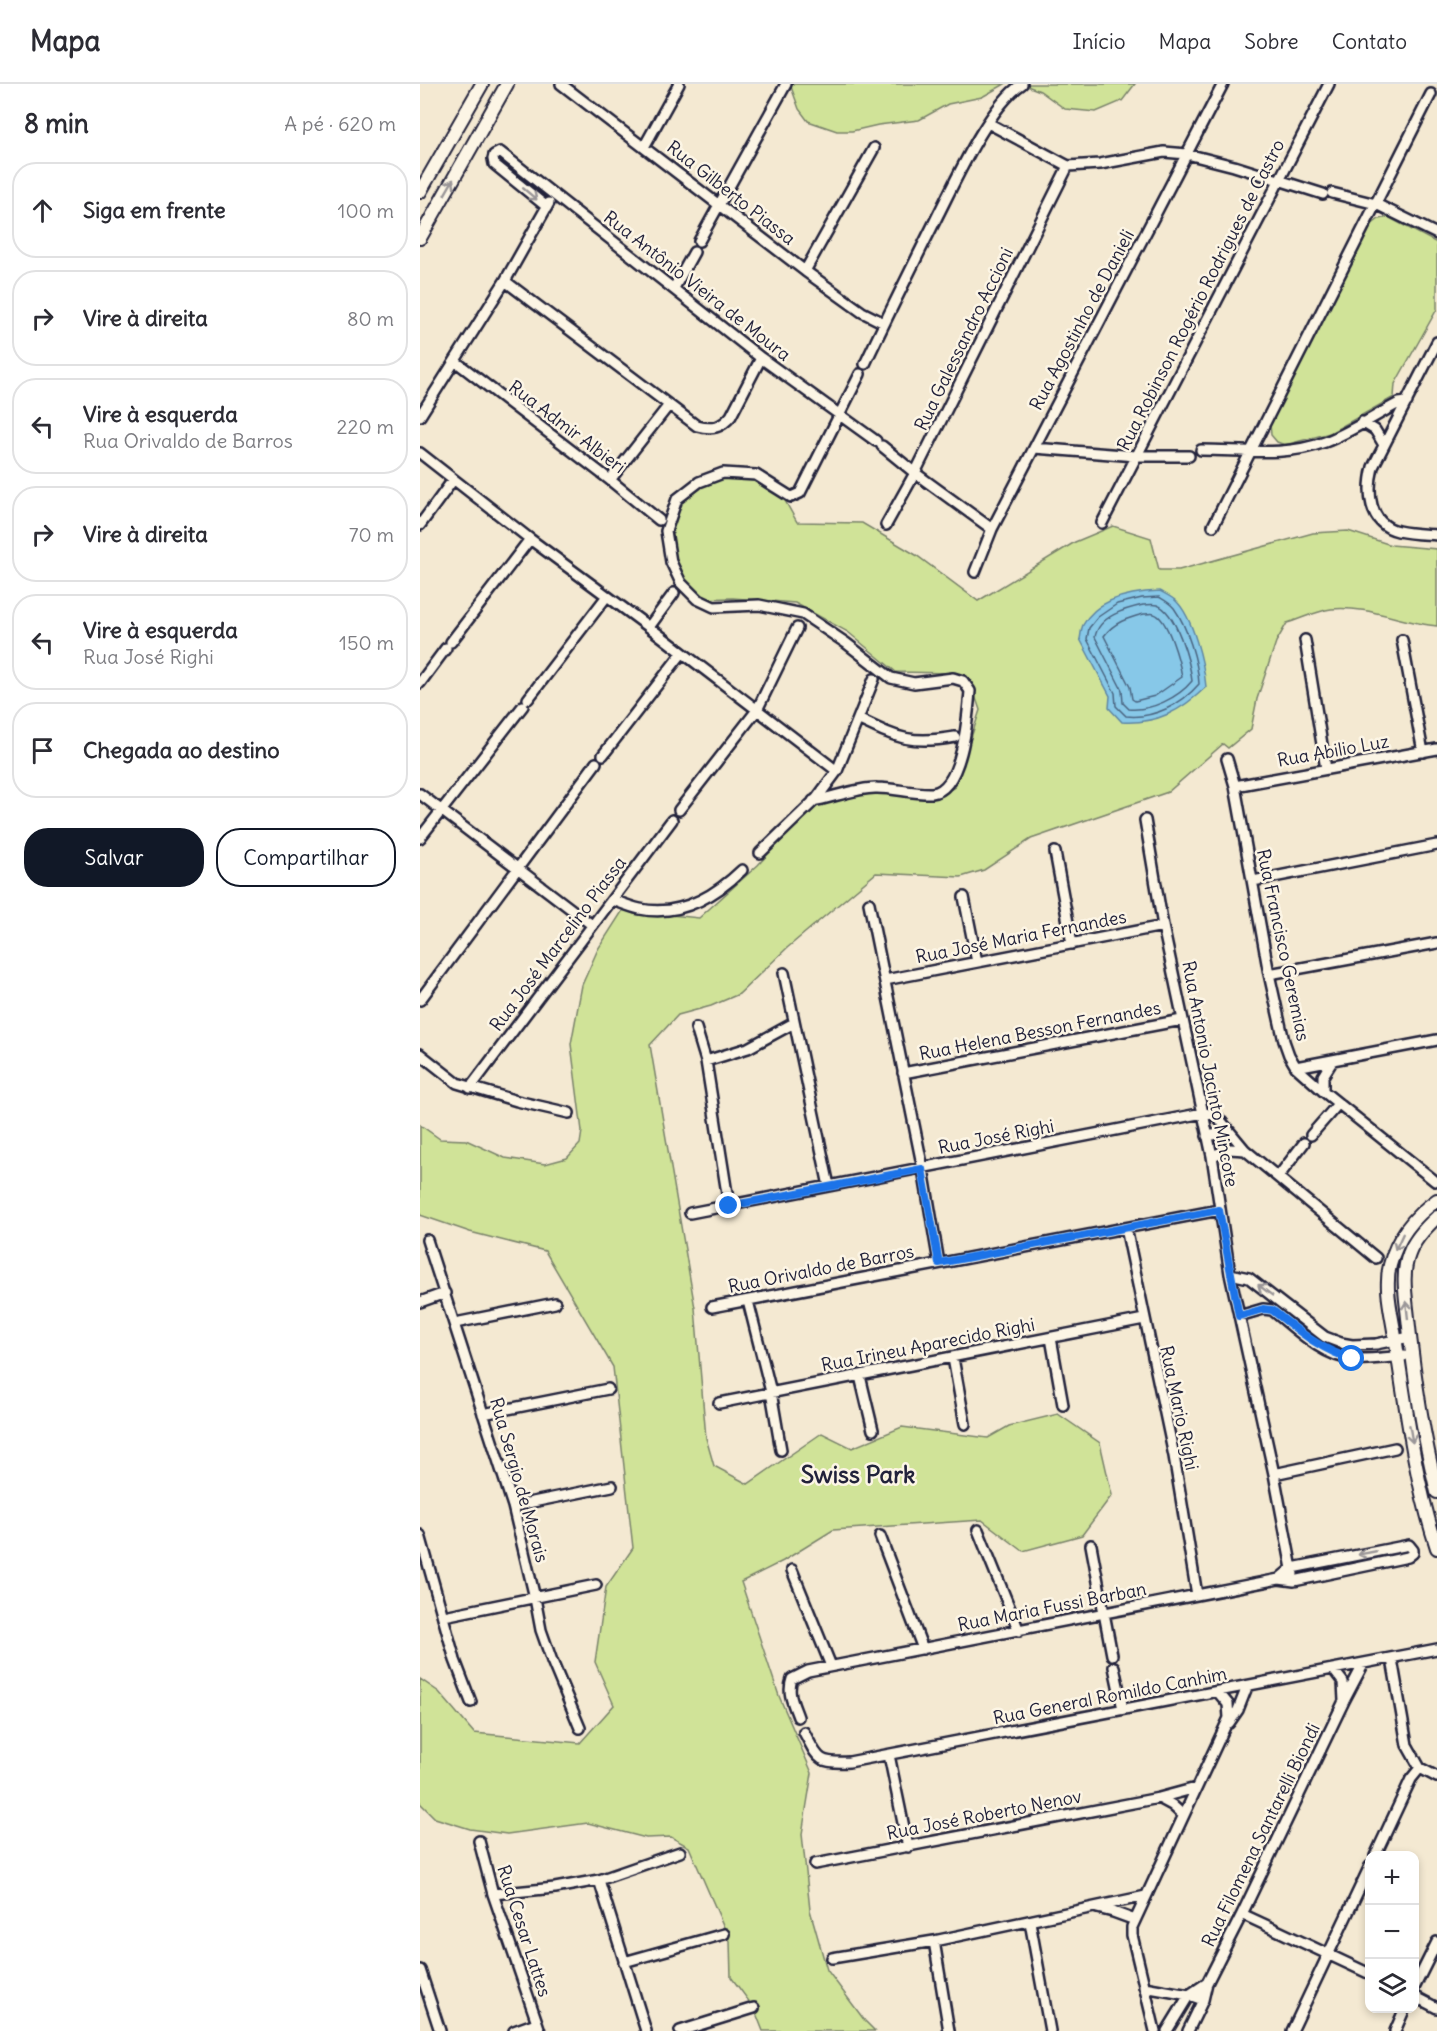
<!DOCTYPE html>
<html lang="pt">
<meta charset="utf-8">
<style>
:root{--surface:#fff;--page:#f7f7f7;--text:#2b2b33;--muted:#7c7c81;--line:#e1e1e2;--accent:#111827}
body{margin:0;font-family:Delius,sans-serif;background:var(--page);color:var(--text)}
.controls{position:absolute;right:18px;bottom:18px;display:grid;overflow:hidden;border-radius:12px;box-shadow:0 3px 9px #0003}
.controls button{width:54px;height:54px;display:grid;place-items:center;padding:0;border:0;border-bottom:2px solid var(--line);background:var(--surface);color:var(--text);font:30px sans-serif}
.stop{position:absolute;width:18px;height:18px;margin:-14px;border:4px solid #1a73e8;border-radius:50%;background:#fff}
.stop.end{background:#1a73e8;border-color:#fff;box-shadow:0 2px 6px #0008}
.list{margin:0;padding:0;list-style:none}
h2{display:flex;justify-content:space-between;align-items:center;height:78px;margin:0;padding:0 24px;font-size:26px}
h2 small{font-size:20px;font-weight:400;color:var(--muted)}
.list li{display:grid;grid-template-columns:39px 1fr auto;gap:18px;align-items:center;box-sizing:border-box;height:96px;margin:0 12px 12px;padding:0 12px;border:2px solid var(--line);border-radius:24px}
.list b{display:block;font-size:22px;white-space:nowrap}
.list p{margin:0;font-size:20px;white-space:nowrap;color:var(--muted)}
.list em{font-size:20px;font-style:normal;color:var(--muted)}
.actions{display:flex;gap:12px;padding:18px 24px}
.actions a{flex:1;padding:14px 0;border:2px solid var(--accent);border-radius:24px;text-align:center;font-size:21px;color:var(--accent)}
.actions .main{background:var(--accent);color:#fff}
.icon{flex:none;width:33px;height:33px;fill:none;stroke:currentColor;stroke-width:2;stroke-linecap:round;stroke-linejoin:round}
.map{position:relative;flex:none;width:1017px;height:1947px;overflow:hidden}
header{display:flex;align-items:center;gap:36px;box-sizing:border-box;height:84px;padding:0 30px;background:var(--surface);border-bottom:2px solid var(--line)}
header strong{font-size:28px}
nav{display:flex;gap:33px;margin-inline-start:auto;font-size:21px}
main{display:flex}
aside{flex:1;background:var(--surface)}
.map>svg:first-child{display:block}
.green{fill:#d0e398;stroke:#79826a;stroke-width:1.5}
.water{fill:#87c8e8;stroke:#5f86a3;stroke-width:1.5}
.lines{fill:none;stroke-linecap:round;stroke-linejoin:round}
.shore{stroke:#4a6480;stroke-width:1.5}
.street-casing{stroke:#22223b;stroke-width:14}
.secondary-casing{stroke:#22223b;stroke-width:16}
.street{stroke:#fcf5e5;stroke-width:9}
.secondary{stroke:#fcf5e5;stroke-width:12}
.oneway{stroke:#9a9698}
.route{stroke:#1a73e8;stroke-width:8}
.labels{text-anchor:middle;stroke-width:5;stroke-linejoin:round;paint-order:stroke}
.street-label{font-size:18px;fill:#22223b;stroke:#fcf5e5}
.district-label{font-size:24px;font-weight:bold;fill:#22223b;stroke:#fcf5e5}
</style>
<header>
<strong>Mapa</strong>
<nav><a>Início</a><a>Mapa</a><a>Sobre</a><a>Contato</a></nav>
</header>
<main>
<aside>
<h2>8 min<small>A pé · 620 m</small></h2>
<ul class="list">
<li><svg class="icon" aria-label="ahead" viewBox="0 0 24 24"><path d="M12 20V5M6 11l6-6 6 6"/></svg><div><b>Siga em frente</b></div><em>100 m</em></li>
<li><svg class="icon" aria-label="right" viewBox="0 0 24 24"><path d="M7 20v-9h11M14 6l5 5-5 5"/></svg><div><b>Vire à direita</b></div><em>80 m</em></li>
<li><svg class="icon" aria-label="left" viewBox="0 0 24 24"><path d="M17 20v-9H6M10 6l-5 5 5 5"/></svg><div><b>Vire à esquerda</b><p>Rua Orivaldo de Barros</p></div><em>220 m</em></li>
<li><svg class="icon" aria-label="right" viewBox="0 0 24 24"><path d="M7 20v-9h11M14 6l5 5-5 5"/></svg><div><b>Vire à direita</b></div><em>70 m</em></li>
<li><svg class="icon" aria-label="left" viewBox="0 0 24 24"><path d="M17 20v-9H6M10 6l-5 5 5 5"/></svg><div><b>Vire à esquerda</b><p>Rua José Righi</p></div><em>150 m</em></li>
<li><svg class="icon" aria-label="arrive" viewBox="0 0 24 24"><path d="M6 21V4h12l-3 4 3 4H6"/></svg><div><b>Chegada ao destino</b></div></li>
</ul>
<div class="actions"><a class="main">Salvar</a><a>Compartilhar</a></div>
</aside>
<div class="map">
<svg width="1017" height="1947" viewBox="0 0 1017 1947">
<rect width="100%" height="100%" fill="#f4e9d2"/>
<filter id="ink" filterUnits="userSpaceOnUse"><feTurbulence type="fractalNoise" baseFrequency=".0167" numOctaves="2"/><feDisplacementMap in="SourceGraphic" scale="12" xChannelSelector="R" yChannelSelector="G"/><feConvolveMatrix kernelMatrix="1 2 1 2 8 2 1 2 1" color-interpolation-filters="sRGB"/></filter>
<g filter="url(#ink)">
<path class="green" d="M370 0H585L562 13 528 20 499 36 458 41 432 47H417L388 37 379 25Z
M602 0H715L702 17 676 28 645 25 620 7Z
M968 133 1017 159V225L975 300 974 313 910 349 865 361 857 358 851 351 850 340 951 141 959 135Z
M303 389 336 391 364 415 377 438 442 439 496 471 558 517 655 458 693 442 731 454 739 486H759L893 449 928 447 971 461 1017 465V542C982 539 947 521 911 525 897 527 880 535 867 539L856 558 837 615 831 645 808 664 803 660 748 708 611 755 564 786 541 793 456 789 367 864 319 910 291 922 258 931 230 961 275 1224 286 1354 294 1382 328 1400 402 1349 432 1364 482 1343 568 1354 589 1342 638 1330 680 1359 692 1411 662 1451 603 1467 562 1436 413 1446 363 1477 321 1498 359 1612 392 1689 382 1750 390 1826 407 1886 445 1937 455 1947H343L334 1924 311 1893 310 1857 269 1763 251 1753 226 1754 168 1739 87 1750 50 1745 15 1734 0 1719V1595L19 1608 54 1649 160 1659 194 1621 175 1578 186 1503 213 1464 193 1283 125 1167 50 1148 0 1131V1041L20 1055 46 1056 85 1074 125 1080 147 1074 160 1060 162 1047 151 960 162 901 178 865 203 826 279 834 338 781 390 724 454 703 514 714 535 703 560 626 549 594 533 589 476 588 428 548 375 519 313 514 277 515 261 499 246 447 257 415Z"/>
<path class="water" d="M740 507C745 510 752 513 756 517 773 533 784 580 786 603 761 627 737 640 702 638L689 624 690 612 660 555C661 551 661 545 663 541 677 514 713 508 740 507Z"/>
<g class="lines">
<path class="shore" d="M739 513C744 516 750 519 754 524 767 542 778 578 779 600 761 621 733 635 706 632L696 622 695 609 667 555 669 544 678 533 697 520 722 514Z
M723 521C727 521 733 520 737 521 756 527 770 578 772 597 758 614 731 627 709 625L703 619 702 606 675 553C679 532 705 525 723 521Z
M724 530C725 530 733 529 734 530 748 533 760 580 762 593L735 612 715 617 712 615 710 603 684 552C694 538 708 534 724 530Z"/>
<defs>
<path id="street" d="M141 0 385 187 442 228 464 239
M568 39 648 82 680 80 744 68 767 70 814 82 903 110
M224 63 259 0
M912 109 956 120 1017 150
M127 123 74 80 73 75 74 71 80 68 341 274 456 357
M279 157 366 0
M385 187 454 64
M85 197 277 342C292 346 301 344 311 332L341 274
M254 204 274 168
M1017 258 953 383C947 407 948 440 978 447 991 450 1004 450 1017 451
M35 277 190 396 239 436
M445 280C468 231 492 183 516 135 535 98 568 23 602 0
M0 332 85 197 129 119
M942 338 955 346 964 361
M462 362 495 389 572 445
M614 364 716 372H769
M781 366C823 366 866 373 905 358 931 348 954 332 979 319L987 318
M0 369 110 455 229 543 417 687
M190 396 249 321
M682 439 909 0
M0 441 33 396
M466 441 495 389 648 82
M793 442 1011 10
M555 488 572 445 803 0
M229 543 254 509
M885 556 906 685
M982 556 1003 668
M31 558 110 455
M0 599 26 564
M108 615 187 512
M438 635C478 654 490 661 535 653
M183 671 262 569
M807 675 815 702 849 890 864 957 869 971 876 983 903 1007 1015 1097
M815 702 1017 665
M0 710 172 841
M393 717C411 714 440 703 457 704 475 704 494 710 512 709 543 706 548 630 550 607L543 597 533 594 494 599 471 594 426 559 383 530 339 521 294 523 277 515 261 499 251 478 246 447 257 415 279 398 303 389 336 391 371 413 380 409 440 290
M259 726 337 626 377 544
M725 736 743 842 792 1072 810 1190 854 1390 873 1490
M0 754 103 622
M635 768 652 860
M340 769 397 714 417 687 454 595
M833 797 1017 761
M544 813 557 878
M193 816C201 819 211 823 220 825 260 833 295 812 322 786
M449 819 503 1085 519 1179
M364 889 409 1102
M849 890 1017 859
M465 896 743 842
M0 916 176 679
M276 944 286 977 309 1122
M0 970 37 999 97 1017 149 1029
M286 977 328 964 374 939
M876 983 1017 956
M483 989 762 936
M50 1004 252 736
M903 1007V992L913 976
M891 1051 918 1020
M787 1052 810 1048
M792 1072 810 1065 825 1066
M858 1093 884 1059
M270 1129 783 1029 796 1031 825 1066 956 1174
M706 1144 754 1372 777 1511
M7 1156 93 1422 115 1514 121 1546 132 1577 160 1644
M810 1190 829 1194 905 1253 921 1259 932 1261 956 1260 990 1253
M328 1217 351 1308 361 1366
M0 1218 25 1209
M292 1223 799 1126
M819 1232 843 1225 852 1226C875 1244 902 1272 932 1275 945 1276 971 1273 984 1272
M35 1239 135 1219
M631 1254 643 1321
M533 1274 545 1340
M440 1292 453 1346
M299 1319 724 1235
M63 1330 188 1305
M854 1390 975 1364
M93 1422 192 1402
M558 1446 599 1547
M0 1451 35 1576 51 1618
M460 1452 503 1565
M671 1461 692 1571
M372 1486 411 1582
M24 1532 176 1501
M972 1575 987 1661 1000 1684 1017 1693
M694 1583 703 1625
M913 1585 923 1598 924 1617
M378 1633C373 1619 367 1609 372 1595L388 1587 859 1495 874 1497 988 1473 993 1469V1466L989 1461 984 1462 872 1484 859 1495
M809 1639 818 1626 827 1603
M384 1648C398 1674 397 1680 429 1678L1017 1565
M469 1671 488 1763
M739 1714 752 1721 763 1731
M59 1757 73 1810 120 1947
M955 1772 991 1695 1000 1684
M395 1780 739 1714 776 1704
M179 1796 226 1947
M73 1810 135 1804 179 1796 260 1768
M677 1824 693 1828 715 1836
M822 1830 950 1890
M610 1838 630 1947
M514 1857 529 1947
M412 1874 514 1857 726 1812
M204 1878 304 1850
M0 1886 20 1947
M724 1903 769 1911 783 1916
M994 1904 1017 1858
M994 1912 1017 1924
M94 1947 116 1939
M260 1947 334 1924
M735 1947 712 1851V1843L809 1634 808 1620 798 1608
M747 1947 769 1911 787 1899
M768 1947 783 1916 787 1899 822 1830 924 1617 944 1579
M872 1947 950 1782
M975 1947 985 1924"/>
<path id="secondary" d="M0 108 62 0
M0 154 87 0
M1017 1116C994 1132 977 1153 970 1181 964 1204 972 1231 975 1253 986 1324 995 1397 1017 1464
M1017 1133C1006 1143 994 1156 989 1170 981 1190 986 1213 988 1234 994 1293 1003 1350 1017 1408"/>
</defs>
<use href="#street" class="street-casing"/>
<use href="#secondary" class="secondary-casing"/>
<use href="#street" class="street"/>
<use href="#secondary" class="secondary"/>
</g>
<defs><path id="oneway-shaft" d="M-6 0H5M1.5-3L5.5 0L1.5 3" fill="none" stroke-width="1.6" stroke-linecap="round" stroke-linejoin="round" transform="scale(1.5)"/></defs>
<g class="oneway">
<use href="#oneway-shaft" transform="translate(29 103) rotate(-60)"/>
<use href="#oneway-shaft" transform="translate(110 110) rotate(40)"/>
<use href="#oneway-shaft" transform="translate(979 1158) rotate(115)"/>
<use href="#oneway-shaft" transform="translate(845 1206) rotate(-143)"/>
<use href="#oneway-shaft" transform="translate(987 1226) rotate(-96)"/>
<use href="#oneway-shaft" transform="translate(991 1350) rotate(80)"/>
<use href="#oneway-shaft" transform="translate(947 1469) rotate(169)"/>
</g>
</g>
<g class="lines" filter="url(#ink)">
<path class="route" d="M309 1122 502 1085 519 1179 799 1126 819 1232 843 1225 852 1226C878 1246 900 1266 932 1275"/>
</g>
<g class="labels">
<g class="street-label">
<text transform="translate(311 109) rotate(38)" y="6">Rua Gilberto Piassa</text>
<text transform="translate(277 202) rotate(38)" y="6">Rua Antônio Vieira de Moura</text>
<text transform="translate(781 211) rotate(-63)" y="6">Rua Robinson Rogério Rodrigues de Castro</text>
<text transform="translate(662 236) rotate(-62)" y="6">Rua Agostinho de Danieli</text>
<text transform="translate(544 255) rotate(-64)" y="6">Rua Galessandro Accioni</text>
<text transform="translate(147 343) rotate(37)" y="6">Rua Admir Albieri</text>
<text transform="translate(913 667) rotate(-10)" y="6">Rua Abilio Luz</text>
<text transform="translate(601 853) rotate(-11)" y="6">Rua José Maria Fernandes</text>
<text transform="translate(138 860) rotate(-53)" y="6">Rua José Marcelino Piassa</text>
<text transform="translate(863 861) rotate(78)" y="6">Rua Francisco Geremias</text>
<text transform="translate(620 947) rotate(-11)" y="6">Rua Helena Besson Fernandes</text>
<text transform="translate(790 990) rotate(79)" y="6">Rua Antonio Jacinto Mincote</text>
<text transform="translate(576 1053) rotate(-11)" y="6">Rua José Righi</text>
<text transform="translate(401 1185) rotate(-11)" y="6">Rua Orivaldo de Barros</text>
<text transform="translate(508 1261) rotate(-11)" y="6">Rua Irineu Aparecido Righi</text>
<text transform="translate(759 1324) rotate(78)" y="6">Rua Mario Righi</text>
<text transform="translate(99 1396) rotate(74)" y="6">Rua Sergio de Morais</text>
<text transform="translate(632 1523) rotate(-11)" y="6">Rua Maria Fussi Barban</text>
<text transform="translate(690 1612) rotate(-11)" y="6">Rua General Romildo Canhim</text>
<text transform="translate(564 1731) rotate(-11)" y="6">Rua José Roberto Nenov</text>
<text transform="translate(841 1751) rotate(-64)" y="6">Rua Filomena Santarelli Biondi</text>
<text transform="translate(104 1847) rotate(72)" y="6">Rua Cesar Lattes</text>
</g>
<g class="district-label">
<text x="438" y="1399">Swiss Park</text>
</g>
</g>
</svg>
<div class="controls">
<button>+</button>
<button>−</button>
<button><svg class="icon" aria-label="layers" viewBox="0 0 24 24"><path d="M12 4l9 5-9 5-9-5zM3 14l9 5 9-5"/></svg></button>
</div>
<div class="stop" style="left:932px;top:1275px"></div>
<div class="stop end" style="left:309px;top:1122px"></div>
</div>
</main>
